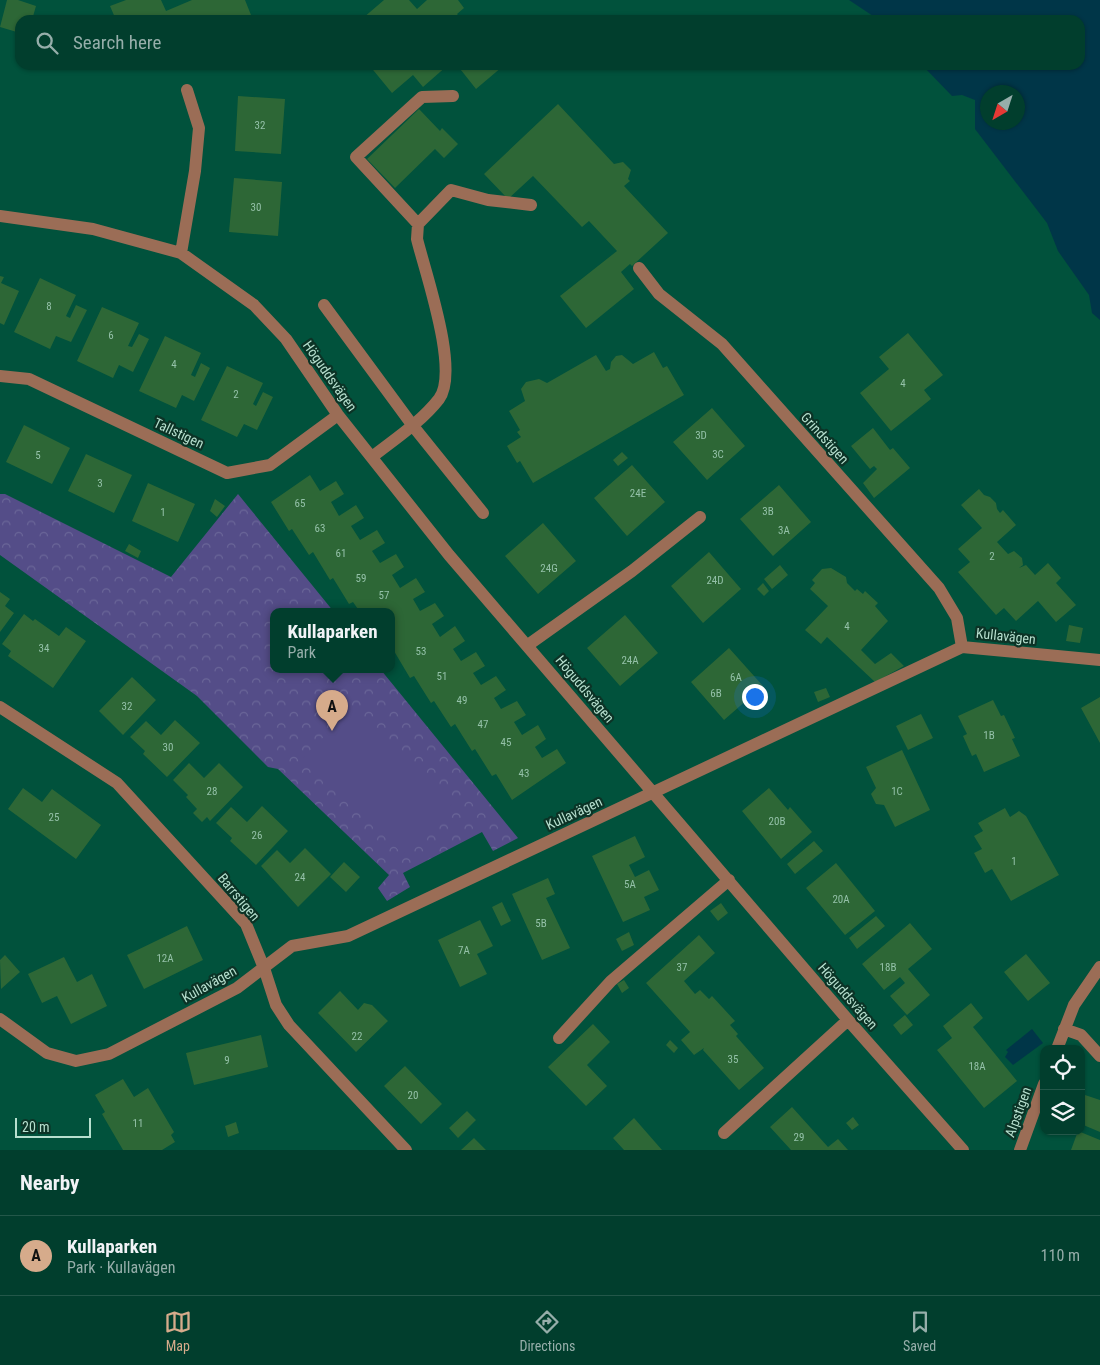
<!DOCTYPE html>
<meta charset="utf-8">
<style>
:root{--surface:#013e2d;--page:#0f4939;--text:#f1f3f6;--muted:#96aeaa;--line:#235749;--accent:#d6ab8b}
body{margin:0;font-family:"Roboto Condensed",sans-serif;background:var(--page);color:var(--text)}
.controls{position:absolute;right:15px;bottom:15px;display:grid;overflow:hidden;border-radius:10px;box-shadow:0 1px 4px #0004}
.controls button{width:45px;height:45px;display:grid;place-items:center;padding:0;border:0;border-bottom:1px solid var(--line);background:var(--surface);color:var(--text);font:25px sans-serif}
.compass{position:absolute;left:980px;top:85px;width:45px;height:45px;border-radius:50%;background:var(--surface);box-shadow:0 1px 4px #0004;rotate:219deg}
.scale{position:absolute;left:15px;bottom:12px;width:76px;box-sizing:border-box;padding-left:5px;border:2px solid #b6dfce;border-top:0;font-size:14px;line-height:18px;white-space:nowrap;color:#b6dfce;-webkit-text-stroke:4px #0c3326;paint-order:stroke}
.you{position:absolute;left:754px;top:696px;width:18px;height:18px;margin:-12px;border:4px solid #fff;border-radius:50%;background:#1a73e8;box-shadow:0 0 0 8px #1a73e833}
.badge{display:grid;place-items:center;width:32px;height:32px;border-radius:50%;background:var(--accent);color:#111;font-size:16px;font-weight:700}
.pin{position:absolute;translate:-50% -41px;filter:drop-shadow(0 1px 2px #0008)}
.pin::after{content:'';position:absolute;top:26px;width:18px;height:15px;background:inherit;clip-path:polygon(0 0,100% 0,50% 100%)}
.popup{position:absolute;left:270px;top:608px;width:125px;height:65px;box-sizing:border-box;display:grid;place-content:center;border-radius:10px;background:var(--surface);filter:drop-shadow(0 1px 4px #0005);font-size:16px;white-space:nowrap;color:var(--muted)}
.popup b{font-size:19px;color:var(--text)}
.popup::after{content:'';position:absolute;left:50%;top:100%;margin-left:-10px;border:10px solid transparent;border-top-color:var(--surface)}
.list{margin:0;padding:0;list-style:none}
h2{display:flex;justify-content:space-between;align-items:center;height:65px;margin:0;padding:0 20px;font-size:21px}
h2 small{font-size:16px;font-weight:400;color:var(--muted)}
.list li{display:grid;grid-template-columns:32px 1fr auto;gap:15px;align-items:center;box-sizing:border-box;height:80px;padding:0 20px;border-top:1px solid var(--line)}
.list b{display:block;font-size:19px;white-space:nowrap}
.list p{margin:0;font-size:16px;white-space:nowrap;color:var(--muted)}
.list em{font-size:16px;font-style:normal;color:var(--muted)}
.icon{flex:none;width:28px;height:28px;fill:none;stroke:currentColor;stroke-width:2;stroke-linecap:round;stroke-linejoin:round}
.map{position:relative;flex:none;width:1100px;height:1150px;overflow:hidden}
.search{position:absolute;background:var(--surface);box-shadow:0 1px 4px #0004;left:15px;right:15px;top:15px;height:55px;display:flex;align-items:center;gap:12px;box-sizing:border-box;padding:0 18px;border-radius:15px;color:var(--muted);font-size:19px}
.sheet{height:145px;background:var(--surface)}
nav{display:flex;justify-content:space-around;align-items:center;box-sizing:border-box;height:70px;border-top:1px solid var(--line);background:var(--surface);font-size:14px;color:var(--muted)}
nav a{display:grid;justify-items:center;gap:2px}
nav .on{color:var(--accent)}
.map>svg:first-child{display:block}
.park{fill:url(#park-crowns)}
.pitch{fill:#544d88}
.water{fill:#003648;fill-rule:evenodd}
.building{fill:#2d6736}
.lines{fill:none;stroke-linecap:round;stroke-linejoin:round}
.minor{stroke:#9b6d56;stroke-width:12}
.labels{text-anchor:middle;stroke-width:4.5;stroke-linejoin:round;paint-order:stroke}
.number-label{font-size:11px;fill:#94c1a8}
.street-label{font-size:14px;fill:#b6dfce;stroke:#0c3326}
</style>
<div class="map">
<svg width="1100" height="1150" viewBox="0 0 1100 1150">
<defs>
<pattern id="park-crowns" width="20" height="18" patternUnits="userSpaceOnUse" patternTransform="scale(1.25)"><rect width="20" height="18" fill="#544d88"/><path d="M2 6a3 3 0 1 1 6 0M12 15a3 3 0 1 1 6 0" fill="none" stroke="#6a6698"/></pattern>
</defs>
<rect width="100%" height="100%" fill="#01523c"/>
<path class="park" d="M0 494H5L171 577 238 494 334 612H273V670H381L518 838 493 851 482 832 403 873 410 887 387 901 378 888 389 875 278 769 268 767 197 696 0 555Z"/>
<path class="pitch" d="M352 708 452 804 403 854 303 758Z"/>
<path class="water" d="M849 0H1100V320L1092 313 1089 295 1058 251 1047 223 975 129V100L962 95 952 96 922 65H1080V20H879ZM988 92H1018V122H988Z
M1032 1029 1043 1043 1013 1065 1005 1057 1008 1052 1006 1050Z"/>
<path class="building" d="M7 0H18L36 6 32 20H20V33L0 27Z
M126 0H161L166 11 192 0H245L253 20H116L110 6Z
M384 0H409L417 9 427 0H458L464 8 457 14 462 20H364L363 18Z
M369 65H448L423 87 413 75 392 93Z
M457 65H500L502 67 476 89Z
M238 96 285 99 281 154 235 151Z
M558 104 614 164 623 162 631 170 628 179 630 181 624 186 668 233 632 266 630 264 621 272 634 289 586 328 560 296 617 251 589 221 582 227 533 176 508 199 484 174Z
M419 109 440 131 442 128 458 144 444 158 435 149 395 188 367 159Z
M234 178 282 182 278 236 229 232Z
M0 276 4 277 1 283 19 291 4 325 0 323Z
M40 278 76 295 66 316 70 318 76 305 87 310 71 342 56 336 50 349 14 332Z
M102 307 139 323 128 346 132 347 139 334 149 339 133 372 119 365 113 378 77 361Z
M908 333 943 375 924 390 931 399 891 431 860 393 889 369 879 357Z
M165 336 201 353 191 375 195 377 201 363 210 368 194 401 182 395 176 408 139 391Z
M654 352 663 368 667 366 684 395 533 483 520 461 517 463 507 446 521 437 517 432 520 430 509 411 525 401 521 389 526 382 539 379 547 383 596 355 606 371 610 369 611 362 616 356 622 355 633 364Z
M227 366 263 383 253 404 256 406 263 392 273 397 257 430 244 424 237 437 201 420Z
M712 408 745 446 707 480 673 442Z
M24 425 70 448 52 484 6 462Z
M873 428 890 450 893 448 910 468 874 498 863 483 877 469 874 466 870 469 851 446Z
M622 452 628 458 618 466 613 460Z
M86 454 132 475 114 513 68 491Z
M632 465 665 502 627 536 594 498Z
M310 475 320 491 336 481 344 494 331 502 339 516 356 505 364 518 351 526 360 540 377 530 385 543 372 551 380 563 396 554 404 567 392 575 400 588 416 578 425 592 413 599 420 611 435 603 444 616 432 624 440 637 455 626 465 641 453 649 461 661 476 652 485 666 473 673 481 685 496 676 506 690 494 698 501 709 517 701 526 715 514 722 522 735 538 725 546 739 535 747 542 758 557 749 566 763 512 800 496 774 492 776 475 749 472 751 455 724 451 727 434 701 431 703 414 676 410 678 394 651 391 653V612H360L353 602 349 604 333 578 330 580 313 552 309 555 292 529 289 531 271 502Z
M148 483 195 504 178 542 132 521Z
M779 485 811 522 773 556 740 519Z
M979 489 984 495 990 497 996 503 997 509 1000 513 1003 510 1016 525 997 542 1008 554 1014 551 1022 558 1023 565 1019 568 1026 565 1035 575 1048 563 1061 578 1056 583 1076 605 1056 622 1038 601 1016 621 1004 608 996 615 958 572 970 562 958 549 982 528 961 505Z
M215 499 225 506 217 517 210 511Z
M543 523 576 561 538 594 505 556Z
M129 544 141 551 138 558 125 551Z
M709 552 741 589 703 623 671 586Z
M780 565 788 575 772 589 764 579Z
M831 568 846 577 847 583 855 591 857 589 863 594 865 591 878 603 875 606 888 621 861 650 875 664 891 653 904 666 875 682 827 637 821 644 805 630 828 606 810 589 815 583 812 580 822 569Z
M763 583 769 591 764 596 757 589Z
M0 592 10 599 5 606 14 613 0 632Z
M24 614 33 621 35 619 59 636 66 627 86 641 53 688 8 656 11 651 2 644Z
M625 615 658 653 620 686 587 648Z
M1069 625 1083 628 1080 643 1066 641Z
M729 648 763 686 724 720 691 682Z
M132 677 156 700 123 735 99 711Z
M826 688 830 697 818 702 814 692Z
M1100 697V743L1081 708Z
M993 700 1001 716 1004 715 1015 738 1012 739 1020 756 984 772 976 754 972 756 963 736 967 734 958 716Z
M921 714 933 738 908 750 896 726Z
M175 720 200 743 167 777 143 754 145 751 130 737 146 721 161 735Z
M902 750 930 810 895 827 884 805 876 804 871 794 876 788 866 767Z
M189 763 204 778 219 763 243 787 210 821 207 817 202 822 193 813 197 809 186 797 188 795 173 780Z
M23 788 42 802 52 789 101 825 76 859 8 809Z
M769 788 788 810 790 807 812 832 781 859 742 811Z
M262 806 288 831 256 865 230 841 232 838 216 823 231 807 247 822Z
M1005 808 1010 817 1019 811 1026 816 1059 875 1011 901 992 869 985 873 974 853 982 849 974 836 983 831 978 823Z
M635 836 645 857 629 865 635 877 649 870 659 890 644 897 650 910 623 922 592 856Z
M814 841 823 851 795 874 787 864Z
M305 848 331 874 298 907 261 866 277 850 290 863Z
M344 862 360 877 346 892 330 877Z
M836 863 875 911 845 935 806 888Z
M548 878 555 894 546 898 570 948 542 960 512 894Z
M502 902 511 921 501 926 492 907Z
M721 903 728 913 718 921 710 911Z
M876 916 885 926 857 949 849 938Z
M480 920 493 946 477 954 487 974 460 987 438 940Z
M910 923 932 949 908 969 930 995 907 1015 890 996 905 983 900 977 884 990 862 964Z
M187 926 203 960 144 989 127 955Z
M629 932 634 945 622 951 616 939Z
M699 935 715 953 684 981 695 994 700 990 709 999 712 996 735 1021 730 1025 738 1034 736 1036 764 1068 739 1090 703 1050 704 1048 694 1055 681 1040 690 1032 646 983Z
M1026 954 1050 983 1028 1001 1004 972Z
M5 955 20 972 1 989 0 960Z
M64 957 77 982 92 974 107 1006 71 1024 57 996 42 1003 28 974Z
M624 980 629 988 622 993 617 984Z
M340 991 358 1010 364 1003 372 1005 388 1021 356 1052 318 1013Z
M971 1003 983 1018 973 1027 1017 1081 984 1108 937 1050 952 1038 943 1026Z
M905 1015 913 1025 901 1035 893 1025Z
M593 1024 610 1042 587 1065 607 1086 586 1106 548 1067Z
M261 1035 268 1067 194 1085 186 1053Z
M670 1040 678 1048 674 1053 666 1045Z
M405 1066 442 1104 421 1124 384 1086Z
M123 1079 134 1097 148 1088 174 1132 171 1135 175 1142 162 1150H123L102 1114 105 1112 95 1095Z
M1085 1095 1100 1100V1132L1081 1124V1105Z
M792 1107 828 1147 838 1139 848 1150H791L770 1127Z
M467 1111 476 1120 458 1138 449 1128Z
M853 1117 859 1125 852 1130 846 1123Z
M634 1118 662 1150H624L613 1138Z
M236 1122 239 1133 228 1137 225 1126Z
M1078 1131 1100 1140V1150H1071Z
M474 1138 486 1150H461Z"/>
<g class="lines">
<path class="minor" d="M0 216 93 229 181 253 254 305 286 339 338 415 449 555 848 1020 963 1150
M418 224 356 157 422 97 453 96
M181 253 195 171 199 128 187 90
M639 268 659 294 722 344 939 588 957 618 962 647
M324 305 413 426 483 513
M0 376 29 379 227 473 270 465 338 415
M372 457C395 439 421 422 439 399 460 371 425 272 417 239L418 224 451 190 488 200 531 205
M528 645 632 571 700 517
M0 707 117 783 246 924 264 968 276 1005 289 1025 406 1150
M0 1019 47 1053 76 1061 109 1054 237 988 292 946 348 936 962 647 1100 660
M1064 1029 1081 1035 1100 1056
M559 1038 611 981 729 880
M1057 1049 1074 1005 1100 967
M724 1133 848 1020
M1020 1150 1044 1084"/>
</g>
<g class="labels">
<g class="number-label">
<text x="260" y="129">32</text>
<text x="256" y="211">30</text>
<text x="49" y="310">8</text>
<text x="111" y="339">6</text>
<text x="174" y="368">4</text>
<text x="903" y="387">4</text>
<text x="236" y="398">2</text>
<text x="701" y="439">3D</text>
<text x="718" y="458">3C</text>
<text x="38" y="459">5</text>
<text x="100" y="487">3</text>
<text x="638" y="497">24E</text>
<text x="300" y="507">65</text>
<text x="768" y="515">3B</text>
<text x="163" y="516">1</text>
<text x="320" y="532">63</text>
<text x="784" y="534">3A</text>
<text x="341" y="557">61</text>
<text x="992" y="560">2</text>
<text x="549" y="572">24G</text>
<text x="361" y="582">59</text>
<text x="715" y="584">24D</text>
<text x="384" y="599">57</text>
<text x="847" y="630">4</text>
<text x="44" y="652">34</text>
<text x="421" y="655">53</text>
<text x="630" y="664">24A</text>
<text x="442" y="680">51</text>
<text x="736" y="681">6A</text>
<text x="716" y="697">6B</text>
<text x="462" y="704">49</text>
<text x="127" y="710">32</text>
<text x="483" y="728">47</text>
<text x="989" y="739">1B</text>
<text x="506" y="746">45</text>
<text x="168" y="751">30</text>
<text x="524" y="777">43</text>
<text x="212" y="795">28</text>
<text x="897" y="795">1C</text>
<text x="54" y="821">25</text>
<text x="777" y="825">20B</text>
<text x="257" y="839">26</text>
<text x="1014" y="865">1</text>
<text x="300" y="881">24</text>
<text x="630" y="888">5A</text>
<text x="841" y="903">20A</text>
<text x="541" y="927">5B</text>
<text x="464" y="954">7A</text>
<text x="165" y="962">12A</text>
<text x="682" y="971">37</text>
<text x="888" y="971">18B</text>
<text x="357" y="1040">22</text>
<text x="733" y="1063">35</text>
<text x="227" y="1064">9</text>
<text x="977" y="1070">18A</text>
<text x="413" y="1099">20</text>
<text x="138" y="1127">11</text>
<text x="799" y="1141">29</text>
</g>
<g class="street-label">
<text transform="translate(330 376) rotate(55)" y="5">Höguddsvägen</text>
<text transform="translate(179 433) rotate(25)" y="5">Tallstigen</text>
<text transform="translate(825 438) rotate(48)" y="5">Grindstigen</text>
<text transform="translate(1006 636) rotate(6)" y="5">Kullavägen</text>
<text transform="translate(585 689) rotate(50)" y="5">Höguddsvägen</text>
<text transform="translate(574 813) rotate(-25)" y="5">Kullavägen</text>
<text transform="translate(239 897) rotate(50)" y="5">Barrstigen</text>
<text transform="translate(209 984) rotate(-29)" y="5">Kullavägen</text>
<text transform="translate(848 996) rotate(49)" y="5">Höguddsvägen</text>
<text transform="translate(1018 1112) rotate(-70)" y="5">Alpstigen</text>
</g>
</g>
</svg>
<div class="controls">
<button><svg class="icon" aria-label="locate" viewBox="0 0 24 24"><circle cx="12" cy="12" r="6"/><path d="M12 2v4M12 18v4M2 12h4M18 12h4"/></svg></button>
<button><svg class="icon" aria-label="layers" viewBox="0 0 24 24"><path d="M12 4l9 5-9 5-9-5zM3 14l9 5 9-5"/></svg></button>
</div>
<svg class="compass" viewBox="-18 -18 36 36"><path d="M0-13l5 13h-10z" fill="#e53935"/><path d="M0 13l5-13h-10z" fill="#96aeaa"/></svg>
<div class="scale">20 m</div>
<div class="you"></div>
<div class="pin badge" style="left:332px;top:731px">A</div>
<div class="popup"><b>Kullaparken</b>Park</div>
<div class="search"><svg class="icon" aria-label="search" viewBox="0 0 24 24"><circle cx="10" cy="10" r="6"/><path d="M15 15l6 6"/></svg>Search here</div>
</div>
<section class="sheet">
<h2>Nearby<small></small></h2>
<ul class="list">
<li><span class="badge">A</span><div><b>Kullaparken</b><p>Park · Kullavägen</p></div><em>110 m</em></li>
</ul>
</section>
<nav>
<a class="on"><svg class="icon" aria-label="map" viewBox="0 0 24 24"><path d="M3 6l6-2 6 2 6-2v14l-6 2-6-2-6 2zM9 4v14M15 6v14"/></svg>Map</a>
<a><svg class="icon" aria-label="directions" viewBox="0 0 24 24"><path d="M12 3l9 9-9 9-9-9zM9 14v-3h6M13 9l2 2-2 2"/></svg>Directions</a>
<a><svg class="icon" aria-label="saved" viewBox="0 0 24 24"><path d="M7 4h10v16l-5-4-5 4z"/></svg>Saved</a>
</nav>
